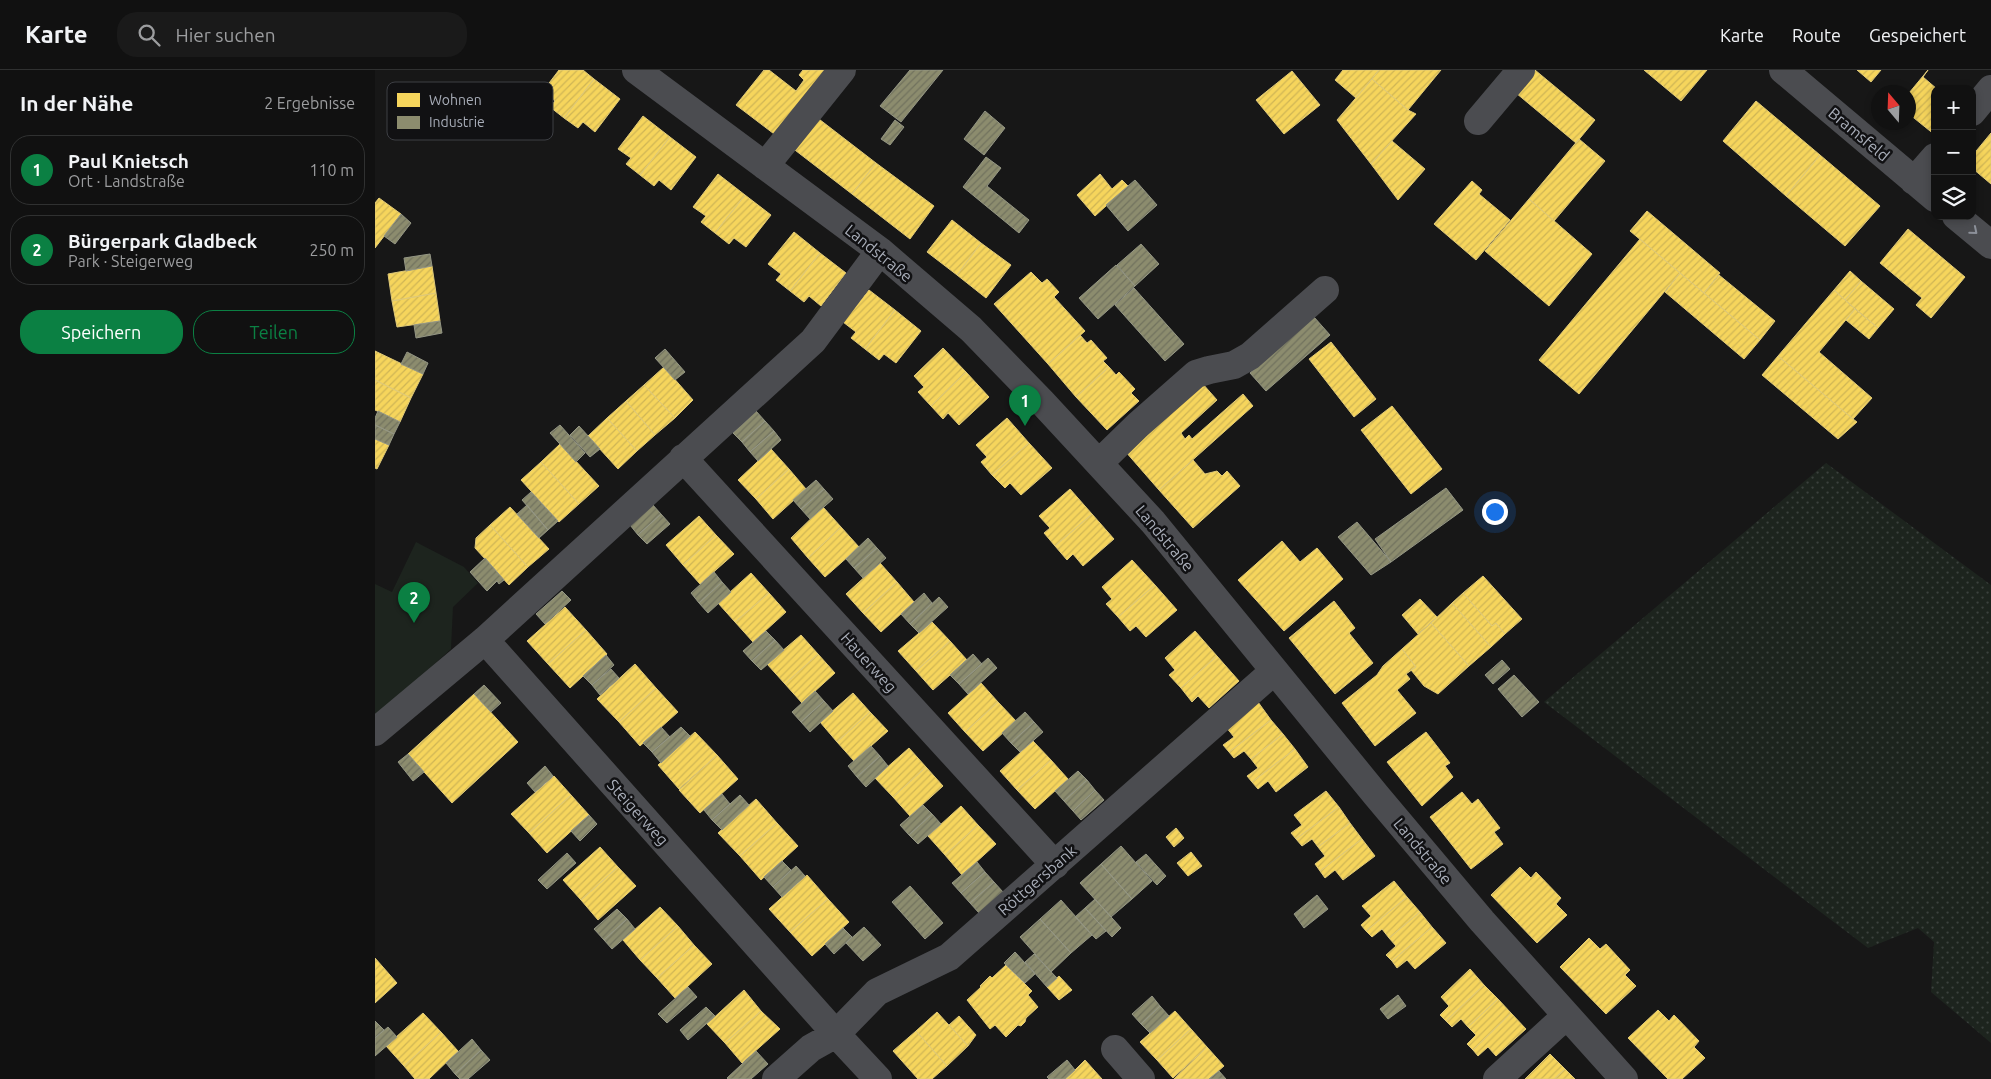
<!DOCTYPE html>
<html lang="de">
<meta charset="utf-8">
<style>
:root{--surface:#111;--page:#1a1a1a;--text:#f1f3f6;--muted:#9c9d9f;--line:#303131;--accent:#0b8043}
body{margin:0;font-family:Ubuntu,sans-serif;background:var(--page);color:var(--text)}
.controls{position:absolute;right:15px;top:15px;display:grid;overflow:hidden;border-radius:10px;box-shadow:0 2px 8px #0003}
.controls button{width:45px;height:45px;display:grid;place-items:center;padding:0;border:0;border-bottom:1px solid var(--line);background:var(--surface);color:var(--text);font:25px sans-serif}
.compass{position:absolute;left:1496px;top:15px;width:45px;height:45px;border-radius:50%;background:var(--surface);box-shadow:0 2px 8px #0003;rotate:341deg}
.you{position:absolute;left:1119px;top:441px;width:18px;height:18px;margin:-12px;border:4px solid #fff;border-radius:50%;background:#1a73e8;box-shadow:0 0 0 8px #1a73e833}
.badge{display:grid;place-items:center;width:32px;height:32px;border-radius:50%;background:var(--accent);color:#fff;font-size:16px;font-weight:700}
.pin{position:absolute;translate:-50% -41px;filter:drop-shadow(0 1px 2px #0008)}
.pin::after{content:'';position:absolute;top:26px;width:18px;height:15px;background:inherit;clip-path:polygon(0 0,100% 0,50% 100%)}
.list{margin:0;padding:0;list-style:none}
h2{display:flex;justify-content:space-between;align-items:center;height:65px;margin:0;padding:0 20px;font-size:21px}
h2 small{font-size:16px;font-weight:400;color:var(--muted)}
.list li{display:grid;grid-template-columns:32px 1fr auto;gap:15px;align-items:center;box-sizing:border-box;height:70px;margin:0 10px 10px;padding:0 10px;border:1px solid var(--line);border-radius:20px}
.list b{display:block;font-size:19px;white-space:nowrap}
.list p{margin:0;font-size:16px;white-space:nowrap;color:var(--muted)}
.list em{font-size:16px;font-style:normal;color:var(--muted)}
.actions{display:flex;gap:10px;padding:15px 20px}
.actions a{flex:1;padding:11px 0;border:1px solid var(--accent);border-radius:20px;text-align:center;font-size:18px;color:var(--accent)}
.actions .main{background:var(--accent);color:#fff}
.icon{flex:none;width:28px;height:28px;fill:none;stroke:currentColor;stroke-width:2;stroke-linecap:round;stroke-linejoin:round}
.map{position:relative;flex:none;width:1616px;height:1009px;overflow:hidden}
header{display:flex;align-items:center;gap:30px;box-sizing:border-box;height:70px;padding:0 25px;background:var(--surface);border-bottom:1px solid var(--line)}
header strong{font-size:24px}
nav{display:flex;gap:28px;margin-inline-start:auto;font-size:18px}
.search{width:350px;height:45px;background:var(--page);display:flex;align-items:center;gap:12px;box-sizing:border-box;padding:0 18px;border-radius:20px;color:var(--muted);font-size:19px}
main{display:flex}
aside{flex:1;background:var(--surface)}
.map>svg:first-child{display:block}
.grass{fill:url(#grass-dots)}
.park{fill:#1d241e}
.homes{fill:url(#homes-hatch);stroke:#dfc978}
.industry{fill:url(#industry-hatch);stroke:#949684}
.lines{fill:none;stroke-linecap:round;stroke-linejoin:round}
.minor{stroke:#4b4c50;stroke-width:28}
.oneway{stroke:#8c9099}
.labels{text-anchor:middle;stroke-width:5;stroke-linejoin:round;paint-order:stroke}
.street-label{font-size:16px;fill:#a8adb8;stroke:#111113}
.key{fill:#111113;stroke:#3e4045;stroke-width:1}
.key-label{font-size:14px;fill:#a8adb8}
</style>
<header>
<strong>Karte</strong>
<div class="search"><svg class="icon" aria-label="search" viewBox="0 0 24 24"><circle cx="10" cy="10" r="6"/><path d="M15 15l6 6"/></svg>Hier suchen</div>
<nav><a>Karte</a><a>Route</a><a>Gespeichert</a></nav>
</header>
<main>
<aside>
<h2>In der Nähe<small>2 Ergebnisse</small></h2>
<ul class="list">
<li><span class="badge">1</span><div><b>Paul Knietsch</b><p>Ort · Landstraße</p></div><em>110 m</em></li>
<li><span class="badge">2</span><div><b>Bürgerpark Gladbeck</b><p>Park · Steigerweg</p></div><em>250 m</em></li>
</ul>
<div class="actions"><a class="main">Speichern</a><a>Teilen</a></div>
</aside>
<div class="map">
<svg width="1616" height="1009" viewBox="0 0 1616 1009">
<defs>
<pattern id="grass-dots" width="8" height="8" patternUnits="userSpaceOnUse" patternTransform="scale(1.25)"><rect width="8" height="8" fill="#1d241e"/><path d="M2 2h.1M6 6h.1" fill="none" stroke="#3b413d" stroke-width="1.8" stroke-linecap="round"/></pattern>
<pattern id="homes-hatch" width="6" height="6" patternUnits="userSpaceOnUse" patternTransform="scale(1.25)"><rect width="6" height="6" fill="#f6d55c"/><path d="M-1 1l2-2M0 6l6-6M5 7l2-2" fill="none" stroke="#cfb555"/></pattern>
<pattern id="industry-hatch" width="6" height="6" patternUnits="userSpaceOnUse" patternTransform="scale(1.25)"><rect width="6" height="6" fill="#8c8c6e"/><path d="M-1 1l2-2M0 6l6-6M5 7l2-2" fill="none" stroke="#71725e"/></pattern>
</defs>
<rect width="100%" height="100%" fill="#171717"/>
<path class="grass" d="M1451 393 1616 515V973L1556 922 1559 872 1543 858 1493 878 1169 632Z"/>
<path class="park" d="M41 472 89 497 103 513 78 537 76 579 0 648V514L17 522Z"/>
<path class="homes" d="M184 0H208L219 9 189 48 175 37 180 31 168 21Z
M389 0H394L421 21 429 10 424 5 428 0H461L407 70 361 35Z
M968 0H1004L981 28 960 10Z
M1004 0H1066L1033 40 997 9Z
M1160 0 1220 50 1201 73 1141 23Z
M1269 0H1332L1306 31Z
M1482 0H1506L1496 12Z
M1553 0 1548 7 1562 19H1560V65L1534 44V23Z
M917 1 945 35 909 64 881 30Z
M219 9 245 29 220 62 208 52 203 58 189 48Z
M997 9 1033 40 1041 44 996 94 962 50Z
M1381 31 1445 85 1411 126 1348 71Z
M268 46 295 67 265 105 251 94 256 88 243 79Z
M440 46 501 93 477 124 416 77Z
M1616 63V114L1597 98V86Z
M295 67 321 87 296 120 284 110 279 116 265 105Z
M1204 69 1230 91 1179 151 1154 129Z
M1017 71 1050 99 1023 130 996 94Z
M1445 85 1505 136 1470 176 1411 126Z
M501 93 559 136 535 169 477 124Z
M343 104 370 125 340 163 326 152 331 146 318 137Z
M725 104 737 119 747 110 753 116 720 146 702 125Z
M1097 111 1107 120 1104 124 1135 150 1101 190 1059 154Z
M370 125 396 145 371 177 359 168 354 174 340 163Z
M4 128 26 144 0 178V133Z
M1154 129 1217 184 1174 236 1110 181Z
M1272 141 1345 203 1329 223 1255 161Z
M577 150 606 173 582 205 552 182Z
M1533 159 1590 207 1556 248 1541 235 1547 228 1505 193Z
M419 162 445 183 415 221 401 210 406 204 393 194Z
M1265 169 1305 203 1204 324 1164 290Z
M606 173 636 195 611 228 582 205Z
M445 183 471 203 446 236 434 226 429 232 415 221Z
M57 196 61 223 17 231 13 204Z
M1475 201 1486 211 1470 230 1459 220Z
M656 202 667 213 672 209 684 222 679 227 710 261 673 294 619 234Z
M1305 203 1385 270 1369 289 1290 222Z
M1344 205 1400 251 1385 270 1329 223Z
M1486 211 1519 239 1503 258 1470 230Z
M494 220 520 240 490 279 476 268 481 262 468 252Z
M1459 220 1480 239 1444 282 1497 328 1478 349 1403 286Z
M61 223 65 251 22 257 17 231Z
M1480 239 1503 258 1494 269 1471 250Z
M520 240 546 261 521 293 509 284 504 290 490 279Z
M705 265 712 273 716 270 732 288 728 291 734 297 701 327 673 294Z
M956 272 1001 329 979 347 934 289Z
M568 278 591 302 556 336 543 322 549 317 539 306Z
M0 281 48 304 36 328 0 310Z
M1403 286 1478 349 1482 352 1463 369 1387 305Z
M289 297 318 330 300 348 269 315Z
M734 297 741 305 744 302 760 319 756 323 764 331 732 360 701 327Z
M591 302 614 327 584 355 573 343 568 349 556 336Z
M0 310 36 328 25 352 0 340Z
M827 313 842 330 806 363 810 369 814 365 817 369 868 324 878 336 784 420 750 381Z
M269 315 300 348 280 365 251 331Z
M251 331 280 365 262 381 232 348Z
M1017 336 1067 399 1036 424 986 360Z
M232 348 262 381 243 399 213 366Z
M632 348 654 373 617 405 606 392 612 387 601 375Z
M0 369 14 375 2 399 0 398Z
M654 373 677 398 646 425 635 413 630 418 617 405Z
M185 374 224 416 204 434 166 392Z
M396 379 414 399 381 429 363 410Z
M818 390 830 404 842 401 847 406 852 401 865 416 818 458 784 420Z
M166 392 204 434 184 452 146 410Z
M414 399 431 419 398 449 381 429Z
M695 419 717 444 680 476 669 463 675 458 664 446Z
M135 437 174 479 153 497 115 455Z
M448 437 466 457 433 488 416 468Z
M717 444 739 469 708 496 698 484 692 490 680 476Z
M324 446 341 465 308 495 291 475Z
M115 455 153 497 134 515 100 478 101 468Z
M466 457 484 477 450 507 433 488Z
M341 465 359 484 325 514 308 495Z
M907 471 925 492 942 478 968 509 909 561 863 510Z
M757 490 780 515 743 547 731 534 737 529 727 517Z
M505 493 522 512 488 543 471 524Z
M376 503 394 523 360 552 343 533Z
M1108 506 1147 549 1130 564 1121 553 1117 556 1088 523Z
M522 512 539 532 506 562 488 543Z
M780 515 802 540 771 567 761 556 755 561 743 547Z
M394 523 411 542 378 572 360 552Z
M1088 523 1117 556 1121 553 1130 564 1116 577 1077 533Z
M1045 529 1062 547 1043 564 1027 545Z
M959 531 980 558 974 563 998 593 960 624 914 568Z
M1077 533 1116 577 1094 596 1056 553Z
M190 537 211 560 173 594 152 571Z
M557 552 575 571 541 601 523 581Z
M1056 553 1094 596 1063 624 1049 616 1036 600 1041 597 1027 579Z
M211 560 232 584 195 618 173 594Z
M820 561 842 586 806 618 794 605 800 600 790 588Z
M426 565 443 584 410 614 392 594Z
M575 571 592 590 558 620 541 601Z
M1027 579 1041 597 1031 604 1035 609 1022 620 1041 643 1000 676 967 633 1002 605 1008 596Z
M443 584 460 603 427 633 410 614Z
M842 586 864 611 834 638 823 626 817 632 806 618Z
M260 594 281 618 244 652 222 629Z
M606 613 623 632 590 662 573 643Z
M281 618 303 642 265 676 244 652Z
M478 623 495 642 462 672 445 652Z
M99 624 143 672 77 733 33 684Z
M623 632 641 651 608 681 590 662Z
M883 632 896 650 854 682 848 675 859 667 851 657Z
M495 642 513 661 479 691 462 672Z
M896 650 908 664 876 689 869 681 859 688 854 682Z
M320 662 342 685 304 719 283 695Z
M1051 662 1075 693 1070 696 1078 707 1047 736 1012 692Z
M908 664 920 679 877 712 872 706 883 698 876 689Z
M658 671 676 690 642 720 625 701Z
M534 678 551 697 518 727 500 708Z
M920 679 933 697 901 722 893 711 883 719 877 712Z
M342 685 363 709 325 743 304 720Z
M676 690 693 709 660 739 642 720Z
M551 697 568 716 535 746 518 727Z
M179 706 196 725 154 763 136 744Z
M951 721 964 737 921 769 916 763 927 755 919 745Z
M1087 722 1097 734 1103 729 1125 758 1119 762 1128 774 1096 799 1055 747Z
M196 725 214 745 172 783 154 763Z
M381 729 402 753 365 786 343 763Z
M586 736 603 755 570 785 553 766Z
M964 737 975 753 943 777 937 769 927 776 921 769Z
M402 753 423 776 386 810 365 786Z
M975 753 987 769 945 801 940 794 950 786 943 777Z
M603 755 621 774 587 805 570 785Z
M801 758 809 768 799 777 791 767Z
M987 769 1000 786 968 810 960 800 950 808 945 801Z
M225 777 243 797 206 830 188 810Z
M816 782 827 796 813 806 802 793Z
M243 797 261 816 223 850 206 830Z
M1145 797 1156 808 1161 802 1186 828 1181 834 1192 845 1162 873 1116 825Z
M432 805 453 829 415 862 394 839Z
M1019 811 1032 827 991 861 986 855 996 846 987 836Z
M1032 827 1045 842 1014 868 1007 859 997 867 991 861Z
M453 829 474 852 437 886 415 862Z
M285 837 303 856 265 890 248 870Z
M1045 842 1057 857 1017 891 1011 885 1021 876 1014 868Z
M303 856 319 875 282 908 265 890Z
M1057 857 1071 873 1040 899 1032 890 1022 898 1017 891Z
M1214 868 1225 879 1231 874 1255 900 1250 905 1261 916 1231 944 1185 897Z
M319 875 337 894 300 928 282 908Z
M0 888 22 913 0 933Z
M631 895 657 921 653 925 663 937 651 948 650 952 646 956 643 955 631 967 620 955 615 959 592 930 606 917 605 916 615 906 617 908Z
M1095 899 1109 915 1071 951 1065 945 1074 936 1066 927Z
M684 906 697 920 684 930 672 917Z
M1109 915 1123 929 1093 957 1086 949 1077 957 1071 951Z
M369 920 386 941 350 973 332 954Z
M1123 929 1136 943 1098 980 1092 974 1101 965 1093 957Z
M1283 940 1294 951 1299 945 1324 971 1319 977 1330 988 1307 1009H1293L1253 968Z
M386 941 405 959 367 993 350 973Z
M800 941 816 959 782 990 765 972Z
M562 942 593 976 572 996 541 961Z
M48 943 66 962 29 996 11 976Z
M1136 943 1151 959 1121 986 1113 977 1103 986 1098 980Z
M584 946 601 965 593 976 574 955Z
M816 959 832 977 798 1008 782 990Z
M541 961 572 996 557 1009H543L518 981Z
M66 962 83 981 54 1009H40L29 996Z
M832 977 849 996 834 1009H799Z
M1175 984 1190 999 1179 1009H1150Z
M710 990 727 1009H690L700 1000Z
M1190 999 1200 1009H1179Z"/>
<path class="industry" d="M535 0H568L526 52 505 36Z
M610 41 630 58 609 85 589 69Z
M520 50 529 57 515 75 506 69Z
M611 87 626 98 612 116 654 150 644 163 588 117Z
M760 110 782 135 753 161 731 135Z
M26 144 36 153 20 174 9 166Z
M766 174 784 194 760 216 742 195Z
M55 184 57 196 31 201 29 188Z
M741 195 760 216 723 249 704 228Z
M759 218 809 274 790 291 740 235Z
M939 247 955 265 891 321 875 303Z
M65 251 67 263 41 268 39 255Z
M290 279 310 302 300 310 280 288Z
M32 282 53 293 48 304 26 294Z
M3 341 25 352 19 364 0 355V348Z
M381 341 390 351 367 372 358 363Z
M390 351 399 361 375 382 367 372Z
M0 355 19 364 14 375 0 369Z
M185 355 210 383 201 392 175 363Z
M204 356 225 379 215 387 195 365Z
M399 361 406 370 383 391 375 382Z
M441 410 449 419 426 439 418 430Z
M1071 418 1088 440 1016 492 1000 469Z
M449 419 458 429 435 449 426 439Z
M156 422 183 451 173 460 147 430Z
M277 434 286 444 263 465 255 455Z
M152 435 173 460 164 468 142 444Z
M286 444 295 454 272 474 263 465Z
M982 452 1016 492 996 505 963 467Z
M493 468 502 478 479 498 471 489Z
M502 478 511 488 488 508 479 498Z
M110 488 129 510 124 514 122 511 112 521 95 502Z
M339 502 347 512 324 533 316 523Z
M347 512 356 522 333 543 324 533Z
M187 521 196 530 170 554 161 544Z
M549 523 557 533 535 554 526 544Z
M564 527 573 537 544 563 535 554Z
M391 561 400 570 377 591 368 581Z
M400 570 409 580 386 600 377 591Z
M598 584 607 594 584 614 575 605Z
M231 585 239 595 217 615 208 606Z
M613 588 622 598 593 624 584 614Z
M1127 590 1135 599 1118 614 1110 605Z
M236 599 244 608 225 625 217 615Z
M1139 605 1164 632 1147 647 1123 619Z
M109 615 126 633 116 642 99 624Z
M440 621 449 631 426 652 417 642Z
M449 631 458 641 435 662 426 652Z
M650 642 659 652 636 673 627 663Z
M659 652 668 662 645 682 636 673Z
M286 657 295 667 277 682 268 673Z
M306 657 315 666 286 693 277 682Z
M496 676 505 686 482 707 473 696Z
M33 684 49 702 38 711 23 692Z
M505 686 513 696 491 717 482 707Z
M170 696 178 706 160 722 152 713Z
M703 701 712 710 689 731 680 721Z
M712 710 720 720 698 741 689 731Z
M720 720 729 730 706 750 698 741Z
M347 724 355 734 337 750 329 740Z
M365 725 374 735 347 760 337 750Z
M548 735 557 744 534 765 525 755Z
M557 744 566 754 543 774 534 765Z
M214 745 222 754 205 771 196 761Z
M746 776 777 811 757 829 726 794Z
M192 783 201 793 172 819 163 810Z
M771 784 791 806 782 815 761 792Z
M407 791 416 800 398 817 389 807Z
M602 792 610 802 586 823 577 813Z
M726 794 757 829 736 847 705 813Z
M421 796 430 806 407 827 398 817Z
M610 802 619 812 595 833 586 823Z
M619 812 628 822 604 843 595 833Z
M535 816 568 853 550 869 517 832Z
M942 825 953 839 929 858 919 844Z
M720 829 746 858 737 867 710 838Z
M686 830 717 865 696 883 665 849Z
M710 838 731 861 721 869 700 847Z
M242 839 252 849 229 870 219 859Z
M252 849 260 859 237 879 229 870Z
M665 849 696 883 676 902 645 867Z
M489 857 506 875 488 891 471 873Z
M468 858 477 867 459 884 450 874Z
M640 882 660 904 650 913 629 893Z
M659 884 682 908 672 917 650 892Z
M313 917 322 927 292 953 283 944Z
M1023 925 1031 936 1013 949 1005 939Z
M777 926 785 936 766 954 757 944Z
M785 936 794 946 775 963 766 954Z
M331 937 340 946 313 970 305 960Z
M0 951 9 960 0 968Z
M13 957 22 967 0 986V968Z
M97 969 106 980 80 1004 71 993Z
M106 980 115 990 93 1009H85L80 1004Z
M381 981 393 994 376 1009H353L352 1008Z
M692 990 700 1000 690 1009H674L672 1007Z
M844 1001 851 1009H834Z"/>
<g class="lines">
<path class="minor" d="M261 0 505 181 596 259 667 332 778 452 1001 725 1107 851 1249 1009
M1408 0 1560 128
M1597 42 1616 19
M1103 51 1146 0
M390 96 467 0
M1539 111 1560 87
M1581 146 1616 175
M308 388 680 795
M724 393 763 355 821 304 834 300 859 295 875 286 950 220
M110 570 461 964 436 978 401 1009
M0 662 110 570 438 271 505 181
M740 979 766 1009
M503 1009 461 964 502 922 574 887 899 601
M1122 1009 1191 946"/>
</g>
<defs><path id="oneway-chevron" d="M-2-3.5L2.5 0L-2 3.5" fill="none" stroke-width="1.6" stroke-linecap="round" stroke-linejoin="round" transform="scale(1.25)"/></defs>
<use class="oneway" href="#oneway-chevron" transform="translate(1599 161) rotate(40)"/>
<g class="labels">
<g class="street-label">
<text transform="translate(1484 64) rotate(40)" y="6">Bramsfeld</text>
<text transform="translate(504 183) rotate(39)" y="6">Landstraße</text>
<text transform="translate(790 468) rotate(50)" y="6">Landstraße</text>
<text transform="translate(494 592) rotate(48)" y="6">Hauerweg</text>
<text transform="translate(263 742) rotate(48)" y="6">Steigerweg</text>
<text transform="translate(1048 781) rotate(50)" y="6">Landstraße</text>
<text transform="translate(662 810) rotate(-41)" y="6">Röttgersbank</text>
</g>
</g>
<rect x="12" y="12" width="166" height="58" rx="8" class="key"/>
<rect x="22" y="23" width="23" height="14" fill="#f6d55c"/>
<rect x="22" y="46" width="23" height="13" fill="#8c8c6e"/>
<g class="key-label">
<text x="54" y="35">Wohnen</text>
<text x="54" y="57">Industrie</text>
</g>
</svg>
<div class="controls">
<button>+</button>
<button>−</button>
<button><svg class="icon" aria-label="layers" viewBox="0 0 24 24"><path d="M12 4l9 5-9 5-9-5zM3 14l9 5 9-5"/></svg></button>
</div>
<svg class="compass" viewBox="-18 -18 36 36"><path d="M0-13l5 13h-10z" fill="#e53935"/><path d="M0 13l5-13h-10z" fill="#9c9d9f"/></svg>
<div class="you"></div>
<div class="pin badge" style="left:650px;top:356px">1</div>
<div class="pin badge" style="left:39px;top:553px">2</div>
</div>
</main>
